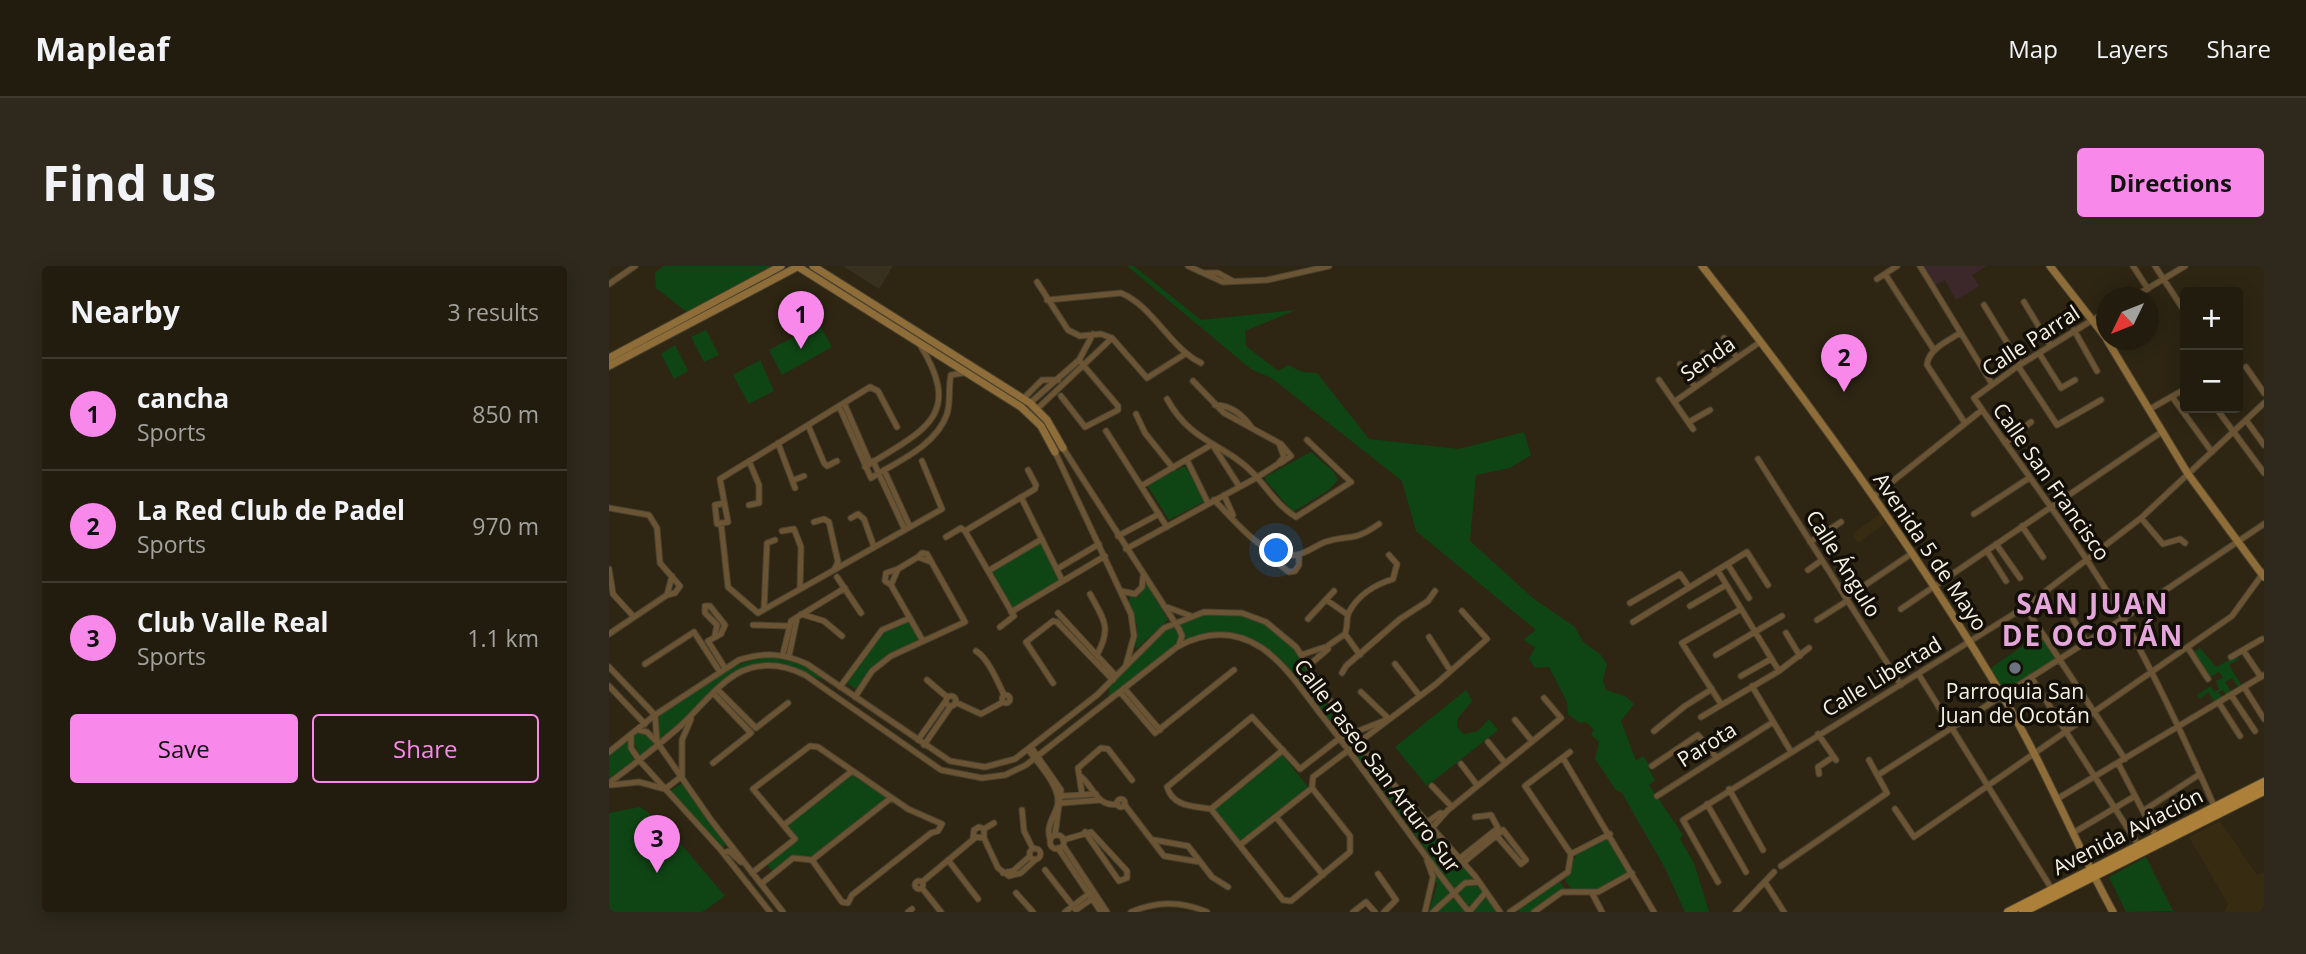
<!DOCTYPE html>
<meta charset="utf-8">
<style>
:root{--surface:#221c0e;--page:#2e291c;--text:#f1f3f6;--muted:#a2a19e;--line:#3f3a2e;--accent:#f888ea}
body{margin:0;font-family:"Open Sans",sans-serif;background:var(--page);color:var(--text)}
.controls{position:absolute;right:21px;top:21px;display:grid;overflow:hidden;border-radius:7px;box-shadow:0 4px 18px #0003}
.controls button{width:63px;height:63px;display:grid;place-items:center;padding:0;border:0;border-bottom:2px solid var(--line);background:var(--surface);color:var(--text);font:35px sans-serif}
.compass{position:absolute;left:1487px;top:21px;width:63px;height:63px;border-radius:50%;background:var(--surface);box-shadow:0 4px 18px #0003;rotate:227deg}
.you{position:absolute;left:668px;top:285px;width:24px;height:24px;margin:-18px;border:5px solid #fff;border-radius:50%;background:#1a73e8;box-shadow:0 0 0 10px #1a73e833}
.badge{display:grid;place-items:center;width:46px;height:46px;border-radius:50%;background:var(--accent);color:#111;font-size:23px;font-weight:700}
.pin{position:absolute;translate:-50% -58px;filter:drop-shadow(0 2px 4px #0008)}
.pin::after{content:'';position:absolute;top:37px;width:24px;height:21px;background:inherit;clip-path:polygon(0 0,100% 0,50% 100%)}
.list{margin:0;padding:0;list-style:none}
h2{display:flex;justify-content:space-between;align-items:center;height:91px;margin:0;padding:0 28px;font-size:30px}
h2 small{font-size:23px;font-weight:400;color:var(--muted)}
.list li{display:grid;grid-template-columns:46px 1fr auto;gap:21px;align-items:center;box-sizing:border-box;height:112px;padding:0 28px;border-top:2px solid var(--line)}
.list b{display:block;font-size:26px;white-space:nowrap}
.list p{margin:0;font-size:23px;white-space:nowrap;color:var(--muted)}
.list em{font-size:23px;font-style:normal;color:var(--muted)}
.actions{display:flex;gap:14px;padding:21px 28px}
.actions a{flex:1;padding:16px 0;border:2px solid var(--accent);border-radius:7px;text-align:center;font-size:24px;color:var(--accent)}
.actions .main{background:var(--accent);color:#111}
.map{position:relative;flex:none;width:1655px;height:646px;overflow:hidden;border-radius:7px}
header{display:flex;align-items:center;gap:42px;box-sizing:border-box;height:98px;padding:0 35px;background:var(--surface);border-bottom:2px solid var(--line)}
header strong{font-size:33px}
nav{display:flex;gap:38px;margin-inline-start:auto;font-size:24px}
.intro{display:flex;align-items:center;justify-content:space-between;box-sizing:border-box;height:168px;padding:0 42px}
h1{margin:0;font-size:49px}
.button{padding:18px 32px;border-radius:7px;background:var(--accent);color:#111;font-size:24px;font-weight:700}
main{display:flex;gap:42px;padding:0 42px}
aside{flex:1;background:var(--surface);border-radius:7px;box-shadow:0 4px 18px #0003}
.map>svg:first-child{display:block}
.commercial{fill:#383120}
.built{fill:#372c12}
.education{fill:#3c282b}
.green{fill:#0f4514}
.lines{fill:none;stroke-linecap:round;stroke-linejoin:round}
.street-casing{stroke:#4a4230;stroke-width:7}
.secondary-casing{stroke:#4a4230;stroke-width:9}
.primary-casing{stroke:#4a4230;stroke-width:10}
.street{stroke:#6a5434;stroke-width:5}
.secondary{stroke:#8f6d38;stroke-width:7}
.primary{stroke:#ac8038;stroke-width:8}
.worship-dot{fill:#6b7280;stroke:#130f07;stroke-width:2.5}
.labels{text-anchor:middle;stroke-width:7;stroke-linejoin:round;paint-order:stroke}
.street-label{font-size:21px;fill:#f6f1e5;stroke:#130f07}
.poi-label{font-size:21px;fill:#f6f1e5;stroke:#130f07}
.district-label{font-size:28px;font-weight:bold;letter-spacing:2px;fill:#e4a6db;stroke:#130f07}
</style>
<header>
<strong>Mapleaf</strong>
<nav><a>Map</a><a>Layers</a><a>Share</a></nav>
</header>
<div class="intro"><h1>Find us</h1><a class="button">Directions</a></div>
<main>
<aside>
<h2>Nearby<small>3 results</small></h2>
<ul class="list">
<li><span class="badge">1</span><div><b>cancha</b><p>Sports</p></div><em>850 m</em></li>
<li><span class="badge">2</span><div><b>La Red Club de Padel</b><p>Sports</p></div><em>970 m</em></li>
<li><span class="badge">3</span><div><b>Club Valle Real</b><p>Sports</p></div><em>1.1 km</em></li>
</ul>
<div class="actions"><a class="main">Save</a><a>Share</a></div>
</aside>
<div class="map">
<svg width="1655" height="646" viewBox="0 0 1655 646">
<rect width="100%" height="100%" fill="#2e2613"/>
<path class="commercial" d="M234 0H284L270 23Z"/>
<path class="built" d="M1271 248 1276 257 1249 277 1243 268Z
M1611 555 1648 609 1655 606V646H1615L1619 638 1580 571Z"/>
<path class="education" d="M1313 0H1378L1363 9 1370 20 1347 34 1336 14 1325 20Z"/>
<path class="green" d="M54 0H168L79 47 47 22 46 7Z
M518 0H525L592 54 687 44 636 65 637 80 669 105 679 99 693 106 708 107 760 173 850 183 915 166 922 189 901 202 867 209 861 275 925 333 966 361 974 376 991 388 998 398 994 414 997 424 1016 430 1025 438 1012 455 1027 495 1034 490 1041 500 1039 502 1046 514 1040 519 1074 569 1071 573 1085 597 1100 646H1076L1056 602 1013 527 1007 524 986 493 990 476 982 469 985 464 977 456 970 457 959 448 958 436 940 401 926 402 920 393 926 381 914 374 927 364 807 265 793 215 664 113 642 103Z
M210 58 223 81 173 109 160 84Z
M97 64 110 89 95 96 82 71Z
M66 79 79 105 65 113 52 88Z
M151 94 165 125 140 138 124 109Z
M702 186 725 206 729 214 720 224 684 246 657 215 656 211Z
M576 200 596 235 560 254 538 219Z
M431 276 451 313 403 342 382 305Z
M537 317 559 354 527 383 528 359 519 336 521 331H530Z
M596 347C617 348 640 347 659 358 699 384 708 431 737 466 787 527 843 583 890 646H820L828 619 822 590 738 478 668 393 637 372 591 370 570 376 499 433 501 417 557 363Z
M299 355 310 373C282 386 265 398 248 424L237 416 273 366Z
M1431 368 1449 393 1394 427 1379 404Z
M1591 382 1607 401 1628 390 1630 393 1620 399 1633 420 1630 422 1623 412 1616 416 1622 426 1617 429 1614 424 1609 426 1614 431 1606 437 1599 426 1591 433 1588 429 1602 420 1605 426 1610 423 1607 415 1614 412 1610 406 1601 411 1585 386Z
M155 390C175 392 203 396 213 414L168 397 132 403 50 475 48 451 121 402Z
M857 424 863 435 849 452 848 461 855 468 869 465 880 453 889 464 818 520 786 481Z
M29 466 36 467 46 478 31 490 23 472Z
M17 475 25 494 0 513V489Z
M672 487 699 521 631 576 605 543Z
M244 508 278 532 206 590H183L163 605 158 598 189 573 179 560Z
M75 516 118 577 113 582 61 525Z
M31 541 54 557 116 630 93 646H0V547Z
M998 572 1018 607 990 624 963 623 956 615 967 589Z
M1537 591 1564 645 1517 646 1500 611Z
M950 614 957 624 924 646H911L908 642Z"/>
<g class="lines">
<defs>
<path id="street" d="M579 0 614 16 658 14 720 0
M1311 0 1383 118
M1524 0 1539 23
M1546 0 1576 46
M596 7H609L624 15
M1276 8 1325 84
M1268 13 1288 0
M428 16 459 64 471 70 492 68 503 72 538 112 576 88
M0 18 26 0
M1523 32 1576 0
M438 34 512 27C545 41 560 81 592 97
M1415 36 1441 79
M1375 39 1411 98
M1498 45 1409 100 1365 132C1415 205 1471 277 1515 354 1549 415 1578 478 1606 542
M1465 64 1488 105
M1351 67C1339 75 1319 83 1318 99L1356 157
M1115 72 1128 92
M1094 87 1107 106
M1430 87 1452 122 1466 114
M1071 98 1086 121
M1409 100 1448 159 1492 134
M1637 101 1655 127
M1050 114 1084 163
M452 130 476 161 509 144V140L470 94
M415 132 433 114H449
M1564 132 1603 186
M558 133C583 178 614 176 645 208 658 222 669 240 687 251L742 216 698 174
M1065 136 1151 76
M235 137 261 197
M421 137 470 94 484 68
M606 139C623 139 634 149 643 162
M230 140 262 212C289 195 327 180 338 148 342 135 339 121 342 109L354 107
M1607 142 1655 207
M428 143 503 72
M1541 143 1576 123
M527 148 536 167 564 202
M1637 154 1655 179
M1080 156 1101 144
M199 159 215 197 218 200 228 195
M497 165 558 261
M169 177 186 222
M1396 177 1422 156
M605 181 630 220
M454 182 570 363 573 370 570 379
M446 186 522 348 525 370 517 399
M1149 193 1292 419
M578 194 599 237
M140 195 150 219V237L140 239
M264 195 296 264
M672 197 682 190 672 178
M256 201C313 165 356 151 311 79
M275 204 301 261
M185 214 195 210
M534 219 602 179
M615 229 624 249
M412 231 453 314
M1264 231 1373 144
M605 234C626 254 653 293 687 289 696 288 706 280 716 276 741 268 743 277 770 258
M115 237 106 239 108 258 119 256 111 213 261 121 269 125 288 161
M0 242 40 249 48 262 51 297 71 320 66 327 58 329 0 368
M1365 248 1420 212
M242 252 249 248 255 253 265 281
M1532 252 1554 278 1571 273 1576 277
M205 256 215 253 220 256 229 296 225 304
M112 257 119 321 149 347 333 243 313 195
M1413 260 1434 291
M173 265 185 263 192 281 191 323
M356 265 405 350 391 361
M509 270 550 248
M337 271 352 262 356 265 426 223 427 219 419 204
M1201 276 1232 256
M1387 278 1411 312
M517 283 647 212 669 198 675 191 670 177 615 147 584 115
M1378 285 1397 315
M668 288 671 299 680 306 686 305 690 299V289
M1119 299 1140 332
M0 303 4 328 25 351
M289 303 277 307 276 315 282 319 314 375
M448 303 490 278
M1199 304 1213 294
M379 305 433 273
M1109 305 1170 405
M228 311 252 347
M282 319 289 303 309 291 322 296
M512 325 526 328 533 321 534 311
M481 328C495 354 503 361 488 389
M58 329 63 310
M1237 332 1302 288
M719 335 739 349
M1021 337 1071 308 1080 321
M96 340H101L116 359 112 368 99 375 116 402
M96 340V347L108 359 106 369
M555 340 582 350
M1081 340 1117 319
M1416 341 1516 493
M155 343 158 277 166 274
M1292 343 1554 165
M402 346 496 290
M449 347 507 410
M192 348 215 355 233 370
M699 353 725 325
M1464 353 1478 376
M1208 354 1238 335
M1024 356 1138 286 1159 319
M144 359 180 360
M1177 367 1191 390
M736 368 751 389
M820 371 841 404
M720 379 736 368C739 361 737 352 740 346 750 328 765 319 784 313L788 298 780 289
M1579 382 1599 413
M1634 384 1652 411
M367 385C379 392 389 416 395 429
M174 388 182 355 236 322
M692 389 716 381
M1107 389 1173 350
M180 390 188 352
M1622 391 1653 373
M36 398 85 366 111 406
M786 398 810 429
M699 400 719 383
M0 401 46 449 48 476
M733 407 737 400 791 353 819 335 826 325
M1310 409 1444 625
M1132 410 1162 393
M1422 411 1530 580
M318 414 338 431
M444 417 417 376 444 355 448 356 504 414
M0 420 36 458
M1143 420 1181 484
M231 421 273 364 301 352
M1635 421 1655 453
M515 422 551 464
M109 424 147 462 179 437
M511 426 546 467 625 404
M752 426 779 452
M393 433a4 4 0 1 1 8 0a4 4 0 1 1-8 0Z
M1622 429 1646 465
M337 435a5 5 0 1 1 10 0a5 5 0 1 1-10 0Z
M246 431 263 405 282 390 356 356 318 288 313 287 309 291
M346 436 372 448 394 436
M1610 437 1631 470
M1112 438 1073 377 1132 343
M1092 451 1170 405 1200 382
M777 454 731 472 691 503 643 451 558 521C564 541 584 540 602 543L674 634 682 635 741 586V570L703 522 704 511 827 418 878 373 853 345
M906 454 923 475
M30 464 38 466 48 476 102 554 174 646
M1045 465 1076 440 1103 423
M22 468V482L30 494 111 583 161 646
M1209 468 1227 494
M309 474 336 436
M879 476 896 497
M315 479 342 440
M422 481 452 524 446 569
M419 483C429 498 454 522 448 541 444 553 437 560 441 573
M0 486 46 449 130 394C155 386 174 387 198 398L341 495 376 501 406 493 488 429 555 362 595 346 633 347 657 356 687 381 748 477 866 610 891 646
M954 492 1045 646
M104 497 142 467 105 428
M1509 497 1548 572
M852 498 868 519
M1043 500 1089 469 1107 491
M1210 508 1209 501 1224 491
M1269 509 1515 352 1655 258
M471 510C484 519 488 542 508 538
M0 517C23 500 46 482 68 463 89 445 108 417 133 405 154 396 176 399 196 409L332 504 373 512 396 509 417 499 568 381C596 365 626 364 653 382 676 398 693 424 710 446 762 511 807 581 860 646
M2 519 30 516 56 523 73 510V474L82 453
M823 520 843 541
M1120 523 1154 584
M473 528 469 502 492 482 499 483 523 514
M453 530 487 528
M1048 530 1164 456
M1448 533 1655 409
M508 537a4 4 0 1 1 8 0a4 4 0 1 1-8 0Z
M453 537 491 534
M515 538 555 590 591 596
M1098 538 1137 606
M602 543 674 484
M1286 543 1305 571 1623 350 1655 306
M413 544 415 565 424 583
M1534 545 1591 508
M667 551 714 609
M817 557 831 547 835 548
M175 559 243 505
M375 563 385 557
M822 563 839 544 952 452 935 432
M1464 567 1526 530
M441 576a7 7 0 1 1 14 0a7 7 0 1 1-14 0Z
M364 572 365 564 370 561 375 563V572
M454 574 482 566 518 605V612L510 615 476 566
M545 574 579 580 603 611 619 621
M454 579 498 646
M631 579 703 522
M449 582 492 646
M420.5 588a5.5 5.5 0 1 1 11 0a5.5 5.5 0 1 1-11 0Z
M114 587 120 585 132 596
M962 588 1001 568
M850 593 889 562 882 549 866 551
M203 594 282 532
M339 594 369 633
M854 597C867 586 881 575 894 564L917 594 912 598 887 569
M1172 600 1278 527 1260 494
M436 604 467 644
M143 607 186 573 144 523 201 480 209 481 299 543 333 558 329 565 322 567 243 629 239 637 233 636 203 594 184 592 152 618
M394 607 404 605 421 590
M769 608 787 634 775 646
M306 619a4 4 0 1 1 8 0a4 4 0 1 1-8 0Z
M313 616 367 571 375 572 389 602 400 610 412 607 426 594
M1109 616 1074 554 1416 341 1532 252 1655 137
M1156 616 1175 646
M313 622 332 646
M407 627 424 646
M983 627 993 646
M467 644 484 632
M299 646 303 643
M456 646 482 626
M522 646C547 635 573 635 598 646
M744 646 757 636 766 646
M816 646 824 611 818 594
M824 646 856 617 870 616
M860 646 877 626
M901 646 959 606 962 588 916 520 961 486
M925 646 953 626H989L1023 607
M1127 646 1165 606"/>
<path id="secondary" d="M188 0 412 141 432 160 446 186
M204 0 421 137 438 154 454 182
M1093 0C1201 137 1304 280 1393 429 1435 499 1465 575 1504 646
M1441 0 1498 73
M1498 74 1579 208 1655 311
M0 92 172 0
M0 100 190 0"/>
<path id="primary" d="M1399 646 1655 516
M1414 646 1655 525"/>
</defs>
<use href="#street" class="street-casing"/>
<use href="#secondary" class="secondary-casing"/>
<use href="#primary" class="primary-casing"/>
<use href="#street" class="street"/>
<use href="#secondary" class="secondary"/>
<use href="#primary" class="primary"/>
</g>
<circle class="worship-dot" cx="1406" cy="402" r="7"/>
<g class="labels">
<g class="street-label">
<text transform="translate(1422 75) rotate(-33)" y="7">Calle Parral</text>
<text transform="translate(1099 93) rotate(-35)" y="7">Senda</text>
<text transform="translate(1442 216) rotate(55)" y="7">Calle San Francisco</text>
<text transform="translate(1321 286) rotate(56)" y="7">Avenida 5 de Mayo</text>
<text transform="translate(1234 298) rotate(58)" y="7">Calle Ángulo</text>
<text transform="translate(1273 411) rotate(-31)" y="7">Calle Libertad</text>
<text transform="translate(1098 479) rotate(-32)" y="7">Parota</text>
<text transform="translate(768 500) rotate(53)" y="7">Calle Paseo San Arturo Sur</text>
<text transform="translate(1519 566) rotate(-27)" y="7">Avenida Aviación</text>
</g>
<g class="poi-label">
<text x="1406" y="433">Parroquia San<tspan x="1406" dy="24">Juan de Ocotán</tspan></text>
</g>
<g class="district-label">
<text x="1484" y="348">SAN JUAN<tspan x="1484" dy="32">DE OCOTÁN</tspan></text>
</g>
</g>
</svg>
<div class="controls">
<button>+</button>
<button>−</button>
</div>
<svg class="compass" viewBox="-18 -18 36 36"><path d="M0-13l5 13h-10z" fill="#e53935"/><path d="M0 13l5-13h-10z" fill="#a2a19e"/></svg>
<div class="you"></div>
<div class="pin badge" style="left:192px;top:83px">1</div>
<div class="pin badge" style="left:1235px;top:126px">2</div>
<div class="pin badge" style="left:48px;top:607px">3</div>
</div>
</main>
